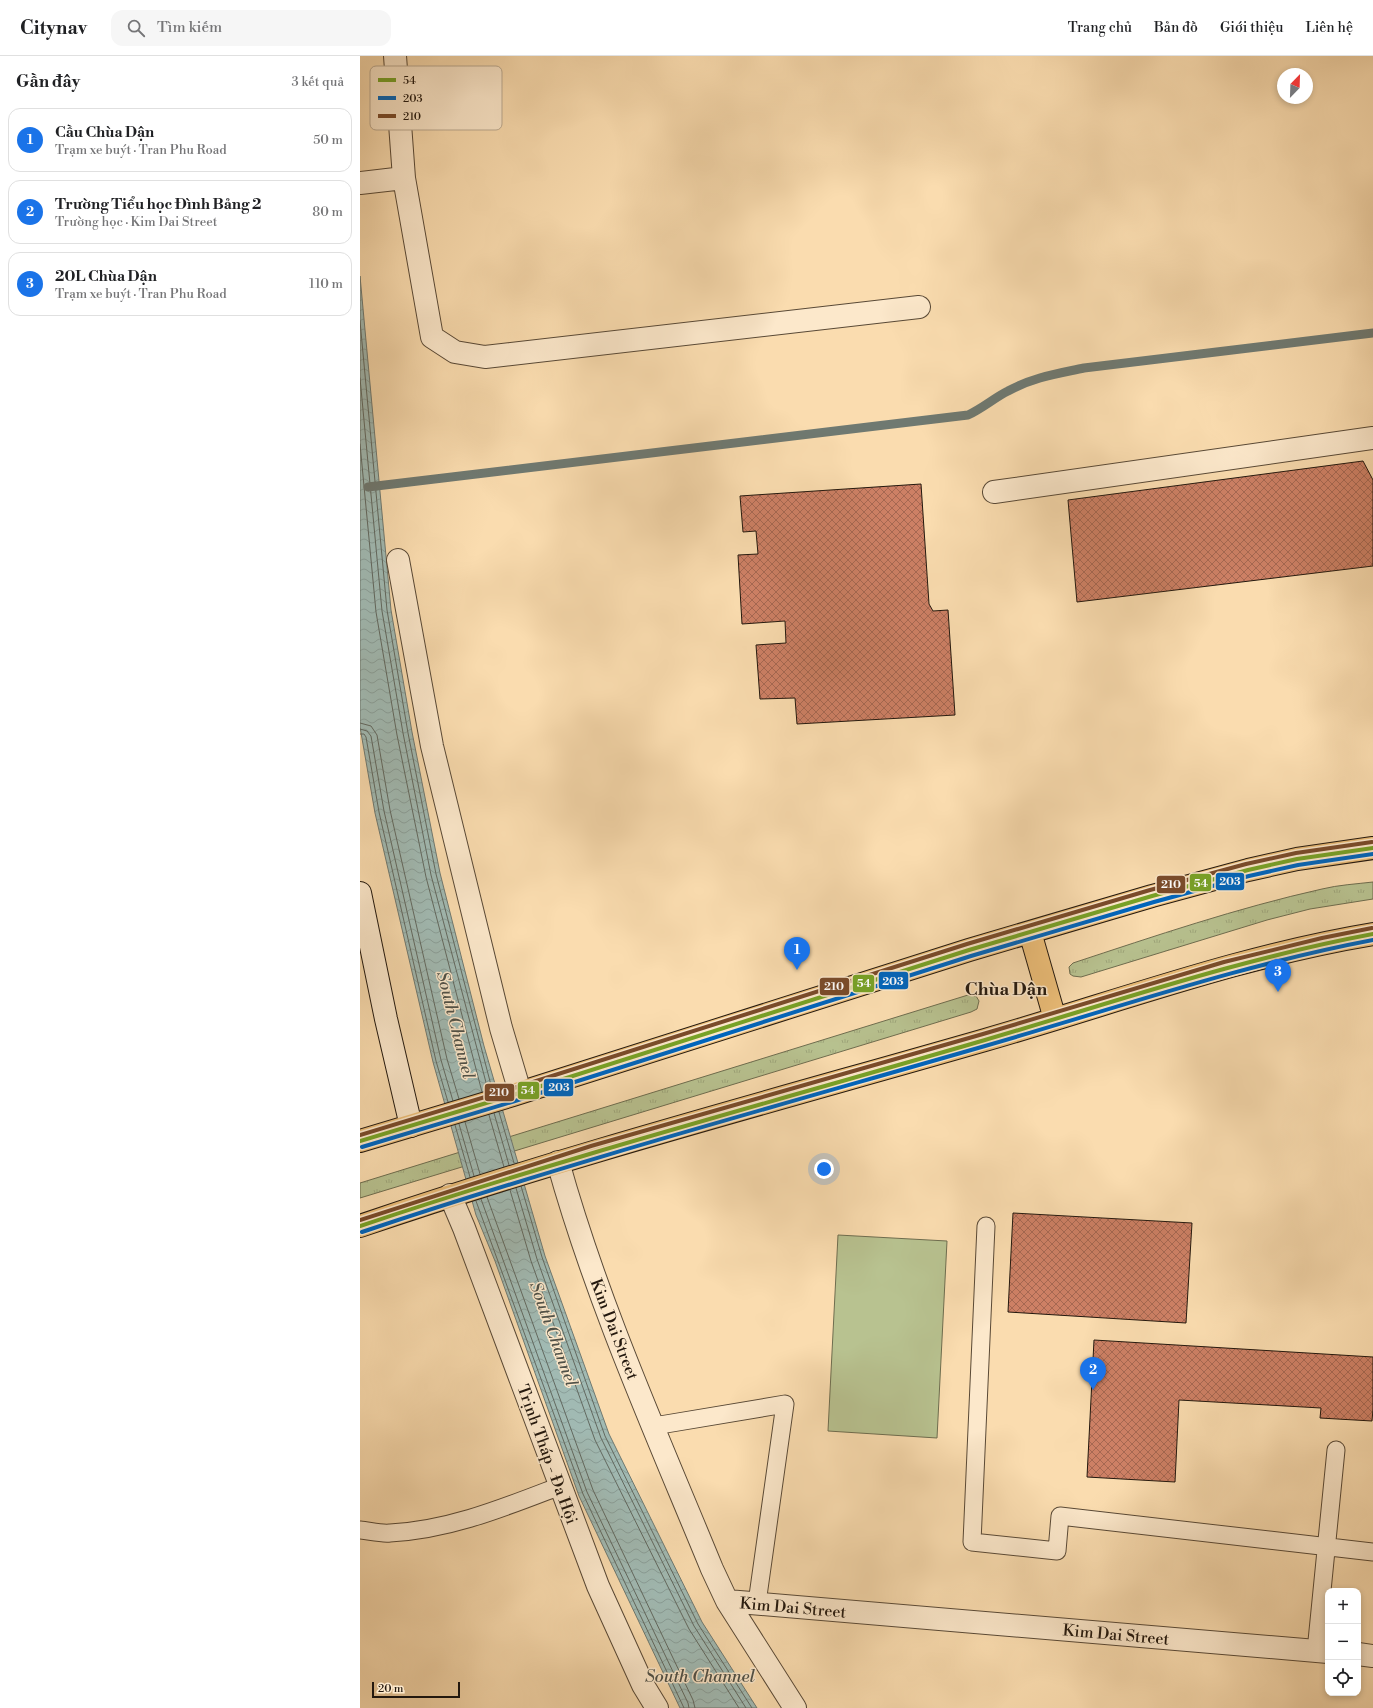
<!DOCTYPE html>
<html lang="vi">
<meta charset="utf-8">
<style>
:root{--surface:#fff;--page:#f6f6f6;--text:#202124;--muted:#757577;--line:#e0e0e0;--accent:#1a73e8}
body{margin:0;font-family:"Libre Bodoni",serif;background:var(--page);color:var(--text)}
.controls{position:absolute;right:12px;bottom:12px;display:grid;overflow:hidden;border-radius:8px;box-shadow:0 2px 6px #0003}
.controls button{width:36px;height:36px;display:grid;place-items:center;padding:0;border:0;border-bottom:1px solid var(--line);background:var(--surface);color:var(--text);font:20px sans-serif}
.compass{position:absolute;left:917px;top:12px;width:36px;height:36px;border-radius:50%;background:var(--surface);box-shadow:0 2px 6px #0003;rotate:23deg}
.scale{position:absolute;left:12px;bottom:10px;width:88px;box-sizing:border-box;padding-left:4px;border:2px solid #23180e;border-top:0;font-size:11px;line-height:14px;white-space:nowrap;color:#23180e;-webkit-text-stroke:3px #fce8cb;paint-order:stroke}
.you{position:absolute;left:464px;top:1113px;width:14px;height:14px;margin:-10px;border:3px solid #fff;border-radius:50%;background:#1a73e8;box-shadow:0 0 0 6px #1a73e833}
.badge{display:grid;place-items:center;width:26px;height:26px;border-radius:50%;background:var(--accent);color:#fff;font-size:13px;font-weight:700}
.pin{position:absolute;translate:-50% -33px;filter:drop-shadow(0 1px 2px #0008)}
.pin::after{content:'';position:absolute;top:21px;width:14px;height:12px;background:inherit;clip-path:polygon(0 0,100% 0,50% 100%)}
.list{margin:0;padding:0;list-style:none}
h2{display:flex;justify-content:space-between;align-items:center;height:52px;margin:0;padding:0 16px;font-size:17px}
h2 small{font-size:13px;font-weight:400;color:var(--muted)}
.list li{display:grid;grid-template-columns:26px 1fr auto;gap:12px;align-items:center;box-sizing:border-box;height:64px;margin:0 8px 8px;padding:0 8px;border:1px solid var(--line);border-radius:12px}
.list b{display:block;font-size:15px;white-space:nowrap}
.list p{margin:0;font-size:13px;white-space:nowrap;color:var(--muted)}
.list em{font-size:13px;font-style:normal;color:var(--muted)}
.icon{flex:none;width:22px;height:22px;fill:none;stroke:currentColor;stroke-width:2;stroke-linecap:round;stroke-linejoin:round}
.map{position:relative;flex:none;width:1013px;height:1652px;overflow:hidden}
header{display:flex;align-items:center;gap:24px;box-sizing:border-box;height:56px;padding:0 20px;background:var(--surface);border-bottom:1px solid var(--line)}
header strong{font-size:19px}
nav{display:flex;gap:22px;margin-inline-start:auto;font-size:14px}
.search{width:280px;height:36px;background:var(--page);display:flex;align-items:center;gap:10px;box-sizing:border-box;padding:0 14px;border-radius:12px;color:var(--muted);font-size:15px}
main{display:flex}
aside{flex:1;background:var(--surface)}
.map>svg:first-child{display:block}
.grass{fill:url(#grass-tufts);stroke:#6e6d4f}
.garden{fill:#b8c290;stroke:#6e6d4f}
.water{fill:url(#water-waves);stroke:#6f7971}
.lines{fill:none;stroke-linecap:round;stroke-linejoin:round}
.shore{stroke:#626960;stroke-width:1}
.stream{stroke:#6f7971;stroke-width:9}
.building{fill:url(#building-cross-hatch);stroke:#23180e}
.lane-casing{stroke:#594936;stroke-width:19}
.street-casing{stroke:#594936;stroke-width:24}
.secondary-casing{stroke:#23180e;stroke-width:24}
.primary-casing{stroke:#23180e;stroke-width:24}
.lane{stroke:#fce8cb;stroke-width:17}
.street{stroke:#fce8cb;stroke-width:22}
.secondary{stroke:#fce8cb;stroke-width:22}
.primary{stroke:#edbe78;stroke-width:22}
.bus-1-casing{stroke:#fce8cb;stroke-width:7}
.bus-2-casing{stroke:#fce8cb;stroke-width:7}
.bus-3-casing{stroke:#fce8cb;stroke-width:7}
.bus-1{stroke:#78a226;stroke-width:4}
.bus-2{stroke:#0065bd;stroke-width:4}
.bus-3{stroke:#7a4b2a;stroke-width:4}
.labels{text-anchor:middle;stroke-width:3;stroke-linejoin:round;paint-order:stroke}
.street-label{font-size:16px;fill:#23180e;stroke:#fce8cb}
.water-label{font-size:17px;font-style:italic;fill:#4f5148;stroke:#fce8cb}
.quarter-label{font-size:18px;font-weight:bold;fill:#23180e;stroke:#fce8cb}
.key{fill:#fce8cb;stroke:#bbaa92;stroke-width:1}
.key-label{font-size:11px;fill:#23180e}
.line-badge{stroke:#fce8cb;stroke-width:1.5}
.badge-label{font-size:11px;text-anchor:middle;font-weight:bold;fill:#fff}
</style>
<header>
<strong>Citynav</strong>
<div class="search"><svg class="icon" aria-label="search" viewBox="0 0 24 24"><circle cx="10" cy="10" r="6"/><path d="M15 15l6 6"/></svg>Tìm kiếm</div>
<nav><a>Trang chủ</a><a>Bản đồ</a><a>Giới thiệu</a><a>Liên hệ</a></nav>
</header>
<main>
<aside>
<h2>Gần đây<small>3 kết quả</small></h2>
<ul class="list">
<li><span class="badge">1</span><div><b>Cầu Chùa Dận</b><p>Trạm xe buýt · Tran Phu Road</p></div><em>50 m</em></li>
<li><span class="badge">2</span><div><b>Trường Tiểu học Đình Bảng 2</b><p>Trường học · Kim Dai Street</p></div><em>80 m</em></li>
<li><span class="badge">3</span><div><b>20L Chùa Dận</b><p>Trạm xe buýt · Tran Phu Road</p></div><em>110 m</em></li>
</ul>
</aside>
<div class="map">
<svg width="1013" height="1652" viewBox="0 0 1013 1652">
<defs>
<pattern id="grass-tufts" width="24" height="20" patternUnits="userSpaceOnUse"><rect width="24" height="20" fill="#b8c290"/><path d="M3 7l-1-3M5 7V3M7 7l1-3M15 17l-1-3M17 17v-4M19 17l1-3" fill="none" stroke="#9ea67b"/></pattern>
<pattern id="water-waves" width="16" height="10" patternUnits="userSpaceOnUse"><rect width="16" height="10" fill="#a1bab3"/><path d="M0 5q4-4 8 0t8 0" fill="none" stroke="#8a9f99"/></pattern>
<pattern id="building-cross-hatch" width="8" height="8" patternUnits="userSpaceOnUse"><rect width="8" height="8" fill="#cd8065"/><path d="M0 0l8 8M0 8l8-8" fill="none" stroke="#a66852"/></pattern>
</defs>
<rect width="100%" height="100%" fill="#fadcaf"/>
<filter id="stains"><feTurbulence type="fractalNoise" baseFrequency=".005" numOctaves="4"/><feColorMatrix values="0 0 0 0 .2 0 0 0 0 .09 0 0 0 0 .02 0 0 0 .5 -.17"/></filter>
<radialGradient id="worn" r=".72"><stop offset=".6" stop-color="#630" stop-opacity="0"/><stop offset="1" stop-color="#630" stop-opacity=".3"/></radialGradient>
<path class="grass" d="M1013 826V843L950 853 907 864 721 921 713 920 710 918 709 911 713 907C795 880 877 852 962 833 978 829 996 828 1013 826Z
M608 939 616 940 619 945 617 953 611 956 0 1142V1127Z"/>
<path class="garden" d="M478 1179 587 1185 577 1382 468 1375Z"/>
<path class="water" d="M0 220 31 554 52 676 80 817 124 990 185 1200 249 1378 342 1566 397 1652H320L219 1440 135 1205 116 1159 73 1006 15 757 0 671Z"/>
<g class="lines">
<path class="shore" d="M0 265 27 554 48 677 76 818 132 1033
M0 322 22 555 43 677 71 819 128 1034
M0 388 16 556 37 679 66 821 122 1036
M0 667 11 670 17 679 30 754 87 1003 99 1043
M0 673 7 675 11 680 24 755 81 1004 93 1045
M0 678H4L6 681 19 756 76 1005 88 1046
M139 1056 154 1107
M134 1057 149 1109
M129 1059 144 1111
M105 1066 120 1118
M99 1068 114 1120
M95 1069 110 1121
M161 1130 182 1201 245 1380 338 1568 392 1652
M156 1132 177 1203 241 1382 334 1570 386 1652
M150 1134 171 1205 235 1384 329 1573 379 1652
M127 1141 233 1434 333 1644 335 1652
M121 1143 227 1436 328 1647 329 1652
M116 1145 223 1438 324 1652"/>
<path class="stream" d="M8 431 608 359C623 352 634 342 648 335 674 321 696 318 724 312L1013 277"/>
</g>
<path class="building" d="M1003 405 1013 424V510L717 546 708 444Z
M561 428 569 548 573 555 588 554 595 659 437 668 435 642 400 643 396 589 426 587 425 565 382 568 378 499 398 498 396 475 383 476 380 440Z
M653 1157 832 1167 826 1267 648 1256Z
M734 1284 1013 1301V1353L1012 1365 960 1362 961 1352 819 1344 815 1426 727 1421Z"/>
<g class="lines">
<defs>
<path id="lane" d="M626 1170 612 1486 697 1495 700 1460 1013 1496
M294 1370 425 1348 397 1547
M0 1474C10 1475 21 1478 30 1477 90 1474 145 1451 200 1430
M956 1595 976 1394"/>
<path id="street" d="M35 0 44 122 72 281 95 296 125 301 559 251
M0 127 44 122
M634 436 1013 382
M38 504 72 690 141 972 160 1036
M198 1106C237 1246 297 1379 352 1513L367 1545 968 1596
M90 1139 104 1172 238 1530 283 1629 297 1652
M367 1545 435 1652
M998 1598 1013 1600"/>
<path id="secondary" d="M0 837 26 963 51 1070"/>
<path id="primary" d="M670 876 695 963
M0 1085 153 1039 609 894 792 840 888 814 937 803 1013 792
M0 1170C205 1100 416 1044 625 984 754 947 880 900 1013 878"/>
</defs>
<use href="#lane" class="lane-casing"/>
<use href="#street" class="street-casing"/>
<use href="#secondary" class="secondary-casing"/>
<use href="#primary" class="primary-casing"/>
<use href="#lane" class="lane"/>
<use href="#street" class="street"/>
<use href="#secondary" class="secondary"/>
<use href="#primary" class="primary"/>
<defs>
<path id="bus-1" d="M0 1085 153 1039 609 894 792 840 888 814 937 803 1013 792
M0 1170C206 1101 416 1045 625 984 755 946 879 903 1013 878"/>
<path id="bus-2" d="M2 1091 155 1045 611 900 794 846 889 820 938 809 1013 798
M2 1176C208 1107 417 1050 625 990 754 953 881 909 1013 884"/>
<path id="bus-3" d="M0 1079 151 1033 607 888 790 834 886 808 936 797 1012 786
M0 1164 231 1090 623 978 864 906 962 882 1012 872"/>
</defs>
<use href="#bus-1" class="bus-1-casing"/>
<use href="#bus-2" class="bus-2-casing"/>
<use href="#bus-3" class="bus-3-casing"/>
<use href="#bus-1" class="bus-1"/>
<use href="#bus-2" class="bus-2"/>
<use href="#bus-3" class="bus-3"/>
</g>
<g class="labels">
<g class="street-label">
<text transform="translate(255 1273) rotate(69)" y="6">Kim Dai Street</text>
<text transform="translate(188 1398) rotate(70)" y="6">Trịnh Tháp - Đa Hội</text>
<text transform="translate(433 1551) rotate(5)" y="6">Kim Dai Street</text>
<text transform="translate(756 1578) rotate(5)" y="6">Kim Dai Street</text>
</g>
<g class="water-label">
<text transform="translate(96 969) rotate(76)" y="6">South Channel</text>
<text transform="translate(194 1278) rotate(70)" y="6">South Channel</text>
<text x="340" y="1626">South Channel</text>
</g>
<g class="quarter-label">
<text x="646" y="939">Chùa Dận</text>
</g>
</g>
<rect x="10" y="10" width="132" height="64" rx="6" class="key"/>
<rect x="18" y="22" width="18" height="4" fill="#78a226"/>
<rect x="18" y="40" width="18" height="4" fill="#0065bd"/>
<rect x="18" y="58" width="18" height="4" fill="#7a4b2a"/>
<g class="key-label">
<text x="43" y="28">54</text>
<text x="43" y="46">203</text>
<text x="43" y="64">210</text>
</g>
<g class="line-badge">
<rect x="855" y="816" width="30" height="19" rx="4" fill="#0065bd"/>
<rect x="829" y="817" width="23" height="19" rx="4" fill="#78a226"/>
<rect x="796" y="819" width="30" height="19" rx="4" fill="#7a4b2a"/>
<rect x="518" y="915" width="31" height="19" rx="4" fill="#0065bd"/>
<rect x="492" y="918" width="23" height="19" rx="4" fill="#78a226"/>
<rect x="459" y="921" width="31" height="19" rx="4" fill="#7a4b2a"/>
<rect x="183" y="1022" width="31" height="19" rx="4" fill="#0065bd"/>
<rect x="157" y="1025" width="23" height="19" rx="4" fill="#78a226"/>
<rect x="124" y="1027" width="31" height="19" rx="4" fill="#7a4b2a"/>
</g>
<g class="badge-label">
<text x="870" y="829">203</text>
<text x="841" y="831">54</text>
<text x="811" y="832">210</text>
<text x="533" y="929">203</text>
<text x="504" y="931">54</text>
<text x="474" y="934">210</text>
<text x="199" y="1035">203</text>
<text x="168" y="1038">54</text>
<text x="139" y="1040">210</text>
</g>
<rect width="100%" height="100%" filter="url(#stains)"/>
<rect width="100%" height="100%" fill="url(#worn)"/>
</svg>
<div class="controls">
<button>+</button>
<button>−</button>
<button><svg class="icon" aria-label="locate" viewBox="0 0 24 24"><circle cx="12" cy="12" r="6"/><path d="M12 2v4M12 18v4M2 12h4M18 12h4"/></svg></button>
</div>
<svg class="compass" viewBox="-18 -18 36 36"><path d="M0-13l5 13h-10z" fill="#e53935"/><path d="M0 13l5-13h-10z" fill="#757577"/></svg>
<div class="scale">20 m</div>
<div class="you"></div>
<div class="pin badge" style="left:437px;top:914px">1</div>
<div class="pin badge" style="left:733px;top:1334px">2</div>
<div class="pin badge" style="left:918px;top:936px">3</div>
</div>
</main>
